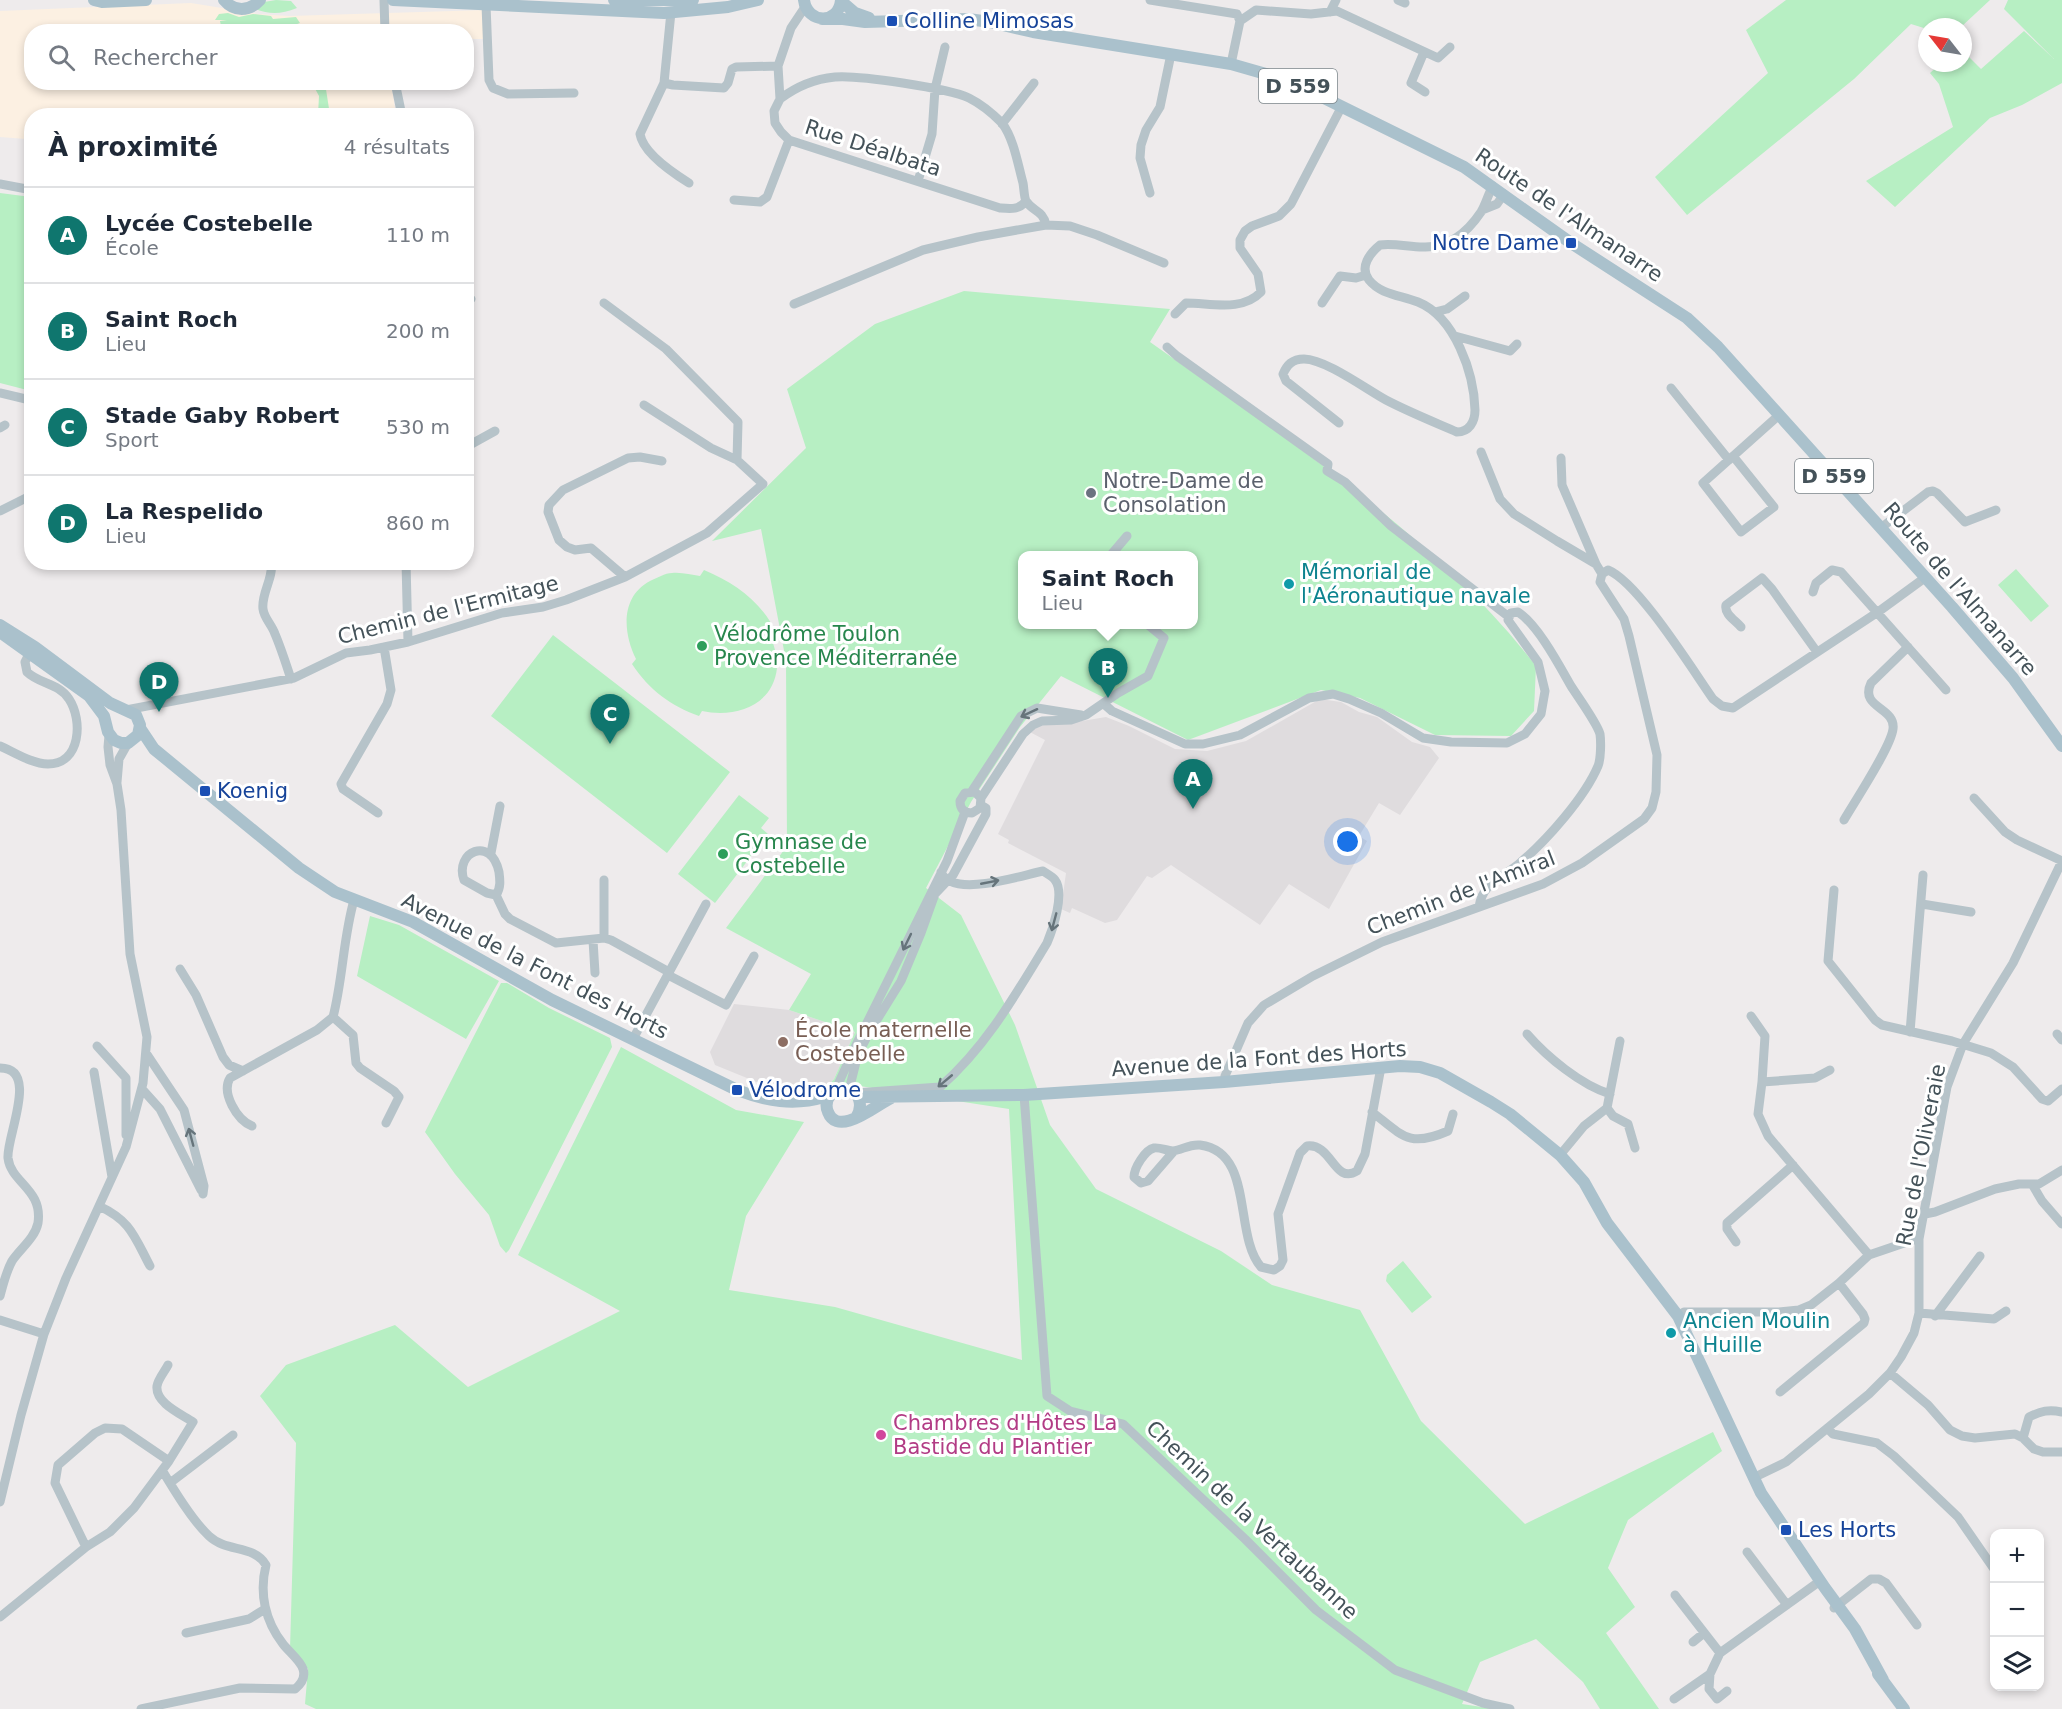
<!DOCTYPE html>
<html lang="fr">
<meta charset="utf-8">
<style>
:root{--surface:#fff;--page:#f2f2f3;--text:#1f2937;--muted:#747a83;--line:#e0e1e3;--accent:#0f766e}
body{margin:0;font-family:"DejaVu Sans",sans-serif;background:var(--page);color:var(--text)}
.controls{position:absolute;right:18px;bottom:18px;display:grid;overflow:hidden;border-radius:12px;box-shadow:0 3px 9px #0003}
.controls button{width:54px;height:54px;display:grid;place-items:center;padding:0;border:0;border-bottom:2px solid var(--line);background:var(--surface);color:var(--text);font:30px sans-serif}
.compass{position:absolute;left:1918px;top:18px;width:54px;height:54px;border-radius:50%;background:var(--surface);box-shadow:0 3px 9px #0003;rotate:301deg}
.you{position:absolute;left:1348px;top:842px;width:21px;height:21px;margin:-15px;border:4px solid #fff;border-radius:50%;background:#1a73e8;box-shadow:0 0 0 9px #1a73e833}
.badge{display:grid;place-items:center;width:39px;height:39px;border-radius:50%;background:var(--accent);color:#fff;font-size:20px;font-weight:700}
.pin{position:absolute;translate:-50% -50px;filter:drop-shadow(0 2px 3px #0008)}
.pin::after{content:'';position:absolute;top:32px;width:21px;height:18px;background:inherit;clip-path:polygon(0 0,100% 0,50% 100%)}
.popup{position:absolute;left:1018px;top:551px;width:180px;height:78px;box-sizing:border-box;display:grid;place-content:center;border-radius:12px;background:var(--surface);filter:drop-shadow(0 2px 4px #0005);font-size:20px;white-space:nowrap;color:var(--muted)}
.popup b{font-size:22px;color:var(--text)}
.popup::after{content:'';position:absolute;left:50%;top:100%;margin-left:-12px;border:12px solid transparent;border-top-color:var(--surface)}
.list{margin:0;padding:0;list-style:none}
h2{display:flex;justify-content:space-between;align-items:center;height:78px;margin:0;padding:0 24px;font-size:26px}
h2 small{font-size:20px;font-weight:400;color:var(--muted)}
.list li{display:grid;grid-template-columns:39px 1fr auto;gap:18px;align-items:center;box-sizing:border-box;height:96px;padding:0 24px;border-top:2px solid var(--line)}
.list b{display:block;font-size:22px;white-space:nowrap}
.list p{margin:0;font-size:20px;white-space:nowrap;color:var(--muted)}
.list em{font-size:20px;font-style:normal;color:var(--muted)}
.icon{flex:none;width:33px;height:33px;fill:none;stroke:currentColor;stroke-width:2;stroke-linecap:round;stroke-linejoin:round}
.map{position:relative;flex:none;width:2062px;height:1709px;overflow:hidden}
.search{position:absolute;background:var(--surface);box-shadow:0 3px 9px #0003;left:24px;top:24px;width:450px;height:66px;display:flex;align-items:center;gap:15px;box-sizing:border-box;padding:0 21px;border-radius:24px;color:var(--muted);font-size:22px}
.panel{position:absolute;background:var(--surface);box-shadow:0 3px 9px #0003;left:24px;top:108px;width:450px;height:462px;border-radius:24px}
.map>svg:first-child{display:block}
.commercial{fill:#fcf0e2}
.education{fill:#dfdcde}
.green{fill:#b7efc3;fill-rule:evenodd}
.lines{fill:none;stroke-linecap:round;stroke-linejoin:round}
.minor{stroke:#b6c3c9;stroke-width:9}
.major{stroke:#aac1cc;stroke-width:12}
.oneway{stroke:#66747b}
.transit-dot{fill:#1a4fb4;stroke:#fff;stroke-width:2}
.worship-dot{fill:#6b7280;stroke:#fff;stroke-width:2}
.culture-dot{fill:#0f9aa8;stroke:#fff;stroke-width:2}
.leisure-dot{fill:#2e9e5b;stroke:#fff;stroke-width:2}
.education-dot{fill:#8d6e63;stroke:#fff;stroke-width:2}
.hotel-dot{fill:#d1479c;stroke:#fff;stroke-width:2}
.labels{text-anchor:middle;stroke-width:6;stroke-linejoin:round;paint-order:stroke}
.shield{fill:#fff;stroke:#7c868b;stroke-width:1.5}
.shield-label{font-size:20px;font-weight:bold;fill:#445259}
.transit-label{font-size:21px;fill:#164399;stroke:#fff;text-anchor:start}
.street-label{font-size:21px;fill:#445259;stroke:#fff}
.worship-label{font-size:21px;fill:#5b616d;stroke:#fff;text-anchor:start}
.culture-label{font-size:21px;fill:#0d838f;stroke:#fff;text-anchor:start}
.leisure-label{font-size:21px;fill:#27864d;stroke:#fff;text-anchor:start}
.education-label{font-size:21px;fill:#785e54;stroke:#fff;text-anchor:start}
.hotel-label{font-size:21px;fill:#b23c85;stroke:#fff;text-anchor:start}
</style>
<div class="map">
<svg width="2062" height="1709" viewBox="0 0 2062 1709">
<rect width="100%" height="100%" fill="#eeebec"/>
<path class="commercial" d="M191 3 259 14 289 16 486 10 484 39H467L466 32H32V82L391 83 396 115 32 116 31 157H26V139L0 137V11Z"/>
<path class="education" d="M1320 699 1341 702 1359 712 1377 717 1412 742 1430 747 1439 758 1400 815 1379 803 1359 836 1367 841 1329 909 1289 884 1260 925 1171 865 1152 878 1147 876 1117 920 1105 923 1072 908 1070 913 1061 909 1066 873 1008 843 1009 840 998 834 1045 740 1028 731 1041 723H1070L1106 717 1129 726 1175 749 1207 751 1246 741Z
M734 1004 789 1010 855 1032 834 1079 828 1086 797 1088 764 1085 715 1065 710 1052Z"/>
<path class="green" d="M276 0 291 1 297 8C281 14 271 15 255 9L264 2Z
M1786 0H1990L1961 27H1927V29L1911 24 1854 79 1687 215 1655 177 1768 73 1746 30Z
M2008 0H2062V83L2022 105 1990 118 1895 207 1866 181 1953 127 1939 84 1930 73 1941 63H1963V51L1981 69 2024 31 2054 59 2004 9Z
M228 13 239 17 253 14 271 16 273 19 296 17 300 23 278 31 263 25 221 26 220 21 227 20H215L219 14Z
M312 83H325L330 115H318L319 96Z
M0 193 31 197V391L0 383Z
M964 291 1170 309 1150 342C1287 440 1432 532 1536 666L1534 711 1511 736 1435 735 1360 698 1321 690 1188 740 1061 676 1020 727 971 802 926 888 961 915 1015 1025 1050 1125 1096 1189 1221 1251 1272 1285 1360 1310 1421 1421 1525 1524 1713 1432 1722 1451 1628 1520 1608 1568 1635 1607 1606 1633 1659 1709H1600L1583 1682 1536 1639 1480 1662 1462 1704 1495 1709H316L305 1704 308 1669 290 1649 296 1443 260 1396 286 1365 395 1325 468 1387 620 1311 518 1255 621 1047 736 1110 804 1122 746 1216 729 1290 835 1307 1022 1360 1009 1109 853 1085 828 1086 834 1079 855 1032 789 1010 811 974 726 928 787 846 786 661 761 529 712 541 806 448 787 389 875 324ZM1022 556H1194V624H1022Z
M2016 569 2049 606 2031 622 1998 585Z
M704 570C732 582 755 597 771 623L767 627C772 640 778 654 777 668 773 706 735 718 702 711L699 716C671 706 649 690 632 664L636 659C623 633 620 597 650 581 657 578 665 573 672 573 682 572 691 575 700 576Z
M553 635 730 772 667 853 491 716Z
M739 795 769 818 761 828 768 834 715 903 678 874Z
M370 916 399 925 499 981 466 1039 357 976Z
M501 983H507L549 1008 610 1038 612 1047 509 1250 506 1253 500 1246 489 1215 455 1174 425 1132Z
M1403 1261 1432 1297 1412 1313 1386 1281 1387 1275Z"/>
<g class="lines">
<path class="minor" d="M384 0 385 32
M1150 0 1237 14 1240 21 1231 64
M1398 0 1405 3
M486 5 489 80 493 88 508 94 574 93
M805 7 791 28 778 66 780 99 774 111 775 123 781 132 789 140 1000 208C1011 209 1019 210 1026 201
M671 12 664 83 640 134C643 153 673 173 689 183
M1330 12 1336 0
M1240 21 1256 10 1311 14 1337 11 1438 58 1450 47
M1424 52 1411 83 1425 92
M395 82 402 116
M664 83 673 85 724 88 728 83 732 69 736 67 778 66
M780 99C797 86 814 79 835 77 858 75 948 88 969 98 981 104 993 114 1002 123 1014 139 1018 165 1023 183 1024 188 1024 197 1026 201 1033 212 1043 210 1046 225
M1002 124 1034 83
M918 181 932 134 935 89 945 47
M0 184 32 190
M1150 193 1140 158 1141 145 1146 130 1160 107 1171 54
M734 200 760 202 767 197 789 140
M1482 210 1497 204 1504 194
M466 300 471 299
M1322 303 1340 276 1356 278 1366 275
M794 304 923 250 978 237 1046 225 1070 226 1097 235 1164 263
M1435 312 1447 309 1465 296
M1175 314 1186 303C1211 303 1242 312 1261 292L1258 274 1240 248V240L1245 231 1252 226 1279 216 1291 204 1342 106
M1455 336 1510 351 1517 344
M1167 347 1177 356 1328 464 1327 471 1345 482 1391 526 1509 617
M1671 388 1729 460
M0 393 30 400 32 402
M644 405 711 448 737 460
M1339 423 1286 381 1283 374C1287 365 1292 359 1304 359 1325 359 1366 389 1386 400 1409 412 1434 422 1457 432 1469 432 1475 422 1475 410 1474 373 1455 317 1418 302 1401 295 1381 295 1369 280 1359 267 1370 253 1380 245 1394 243 1409 247 1423 247 1449 248 1467 233 1481 212 1486 204 1488 194 1493 186
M0 428 5 425
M466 447 495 431
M1481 452 1500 499 1514 514 1557 541 1596 564 1602 574
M1733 456 1774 507 1741 532 1703 483 1779 415
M1561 458 1562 485 1596 564
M0 511 32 495
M1882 527 1928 492 1933 491 1937 493 1965 522 1996 510
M1058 556H1071
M1110 556 1127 536
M271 562C274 578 261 593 263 609 264 618 272 625 275 634 281 648 286 664 291 679
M406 562 408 642
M625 577 591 548 575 550 567 547 559 540 548 512 549 505 563 490 628 458 640 457 662 461
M1813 592 1816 583 1832 570 1841 572 1946 690
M1741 627C1735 620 1724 614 1726 605L1762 578 1772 589 1817 652
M1104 704 1112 711 1185 744H1203L1240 735 1309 698 1333 694 1349 699 1381 713 1423 738 1451 742 1507 743 1525 734 1541 714 1545 691 1538 662 1508 620 1511 613 1518 612C1538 625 1559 665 1571 686 1578 697 1597 723 1600 734 1601 741 1601 759 1598 766 1585 797 1547 840 1521 862 1503 878 1483 881 1479 907
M126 710 294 678 346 653 370 650 408 642 502 613 543 607 566 600 625 577 707 533 763 484 737 460 738 422 666 349 604 303
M0 746C14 752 32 764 48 764 81 764 83 720 69 699 59 683 39 684 27 672L25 662 27 658 34 654
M117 782 119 759 128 743
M972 791 1021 716 1037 708 1081 715
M981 798 975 792 965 793 960 801C960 809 964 813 972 813L980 808 981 798 1023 734 1033 725 1042 721 1071 720 1086 715 1118 693 1148 676 1164 638 1147 624
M1974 798 2005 832 2017 840 2062 861
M378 813 343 789 341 784 387 704 391 690 384 647
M1844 820C1855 801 1891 747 1893 729 1896 707 1859 708 1871 683L1908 647
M491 853 500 806
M604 880V938
M1834 890 1828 961 1875 1020 1882 1025 1952 1041 1991 1053 2013 1067 2042 1099 2048 1101 2062 1089
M496 895 487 893 464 880C454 852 491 835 499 872 500 880 501 888 496 895L505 914 510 919 556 943 604 938 611 940 669 972
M354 900C343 939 343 978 333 1017L353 1035 356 1063 360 1068 394 1091 399 1097 386 1123
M1922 904 1971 912
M593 940 595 973
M180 969 196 995 223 1057 229 1065 243 1071
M668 975 726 1005 754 956
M1751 1016 1765 1036 1762 1082 1758 1114 1768 1136 1869 1255
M1910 1032 1923 875
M1527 1034C1547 1057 1581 1085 1610 1094
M2057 1034 2062 1040
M633 1039 706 904
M97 1046 126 1078V1135
M146 1053 184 1110 204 1186 203 1194
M0 1068C40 1068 6 1137 8 1158 11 1183 43 1189 38 1223 35 1238 20 1249 12 1261 6 1272 3 1285 0 1296
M94 1072 112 1177
M1224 1082 1225 1076 1248 1023 1264 1005 1313 976 1382 942 1543 884 1582 863 1644 819 1652 808 1656 792 1657 755 1629 636 1624 619 1600 582 1602 574 1608 570C1638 582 1692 669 1713 699L1722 706 1733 708 1878 612 1926 577
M1762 1082 1815 1078 1830 1070
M142 1089 160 1109 201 1190
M851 1090V1082L858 1054 870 1031 901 981 921 933 935 894 953 875 986 814V808L981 805
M835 1091 856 1045 947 861 965 812
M855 1093 940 1087C986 1047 1016 994 1047 943 1053 929 1065 893 1055 880 1052 876 1047 874 1043 871 1022 875 952 899 941 872
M1024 1095 1047 1396 1070 1411 1123 1424 1245 1539 1316 1610 1395 1670 1483 1703 1510 1709
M1607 1108 1613 1116 1628 1124 1635 1148
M1372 1112C1403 1136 1409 1148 1448 1131L1453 1114
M252 1126C237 1120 221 1093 230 1078L317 1030 333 1017
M1174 1151 1148 1181 1141 1183 1134 1177C1134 1168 1145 1150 1154 1148 1160 1147 1167 1151 1173 1151 1182 1150 1189 1144 1200 1145 1255 1152 1233 1235 1261 1267L1274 1270 1280 1266 1283 1260 1278 1214 1300 1153 1307 1146C1332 1143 1334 1185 1357 1171L1365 1154 1381 1067
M1560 1155 1584 1126 1607 1108 1620 1041
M2032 1184 2042 1201 2062 1224
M99 1206C131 1221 134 1236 150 1266
M1925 1214 1935 1212 1995 1189 2019 1184H2039L2062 1170
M1736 1242 1727 1229V1223L1793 1165
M1919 1313 1994 1319 2006 1311
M1678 1316 1684 1312H1779L1799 1310 1811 1305 1839 1283 1869 1255 1913 1240 1919 1239
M1935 1316 1980 1256
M0 1320 44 1334
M1890 1373 1928 1405 1950 1430 1962 1436 1975 1438 2015 1434 2023 1438 2034 1449 2043 1452H2062
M1780 1392 1864 1323 1865 1319 1863 1314 1839 1283
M1828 1429 1833 1434 1877 1443 1894 1456 1958 1517 1994 1569
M2023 1438 2029 1417C2041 1411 2049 1409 2062 1412
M1753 1478 1786 1462 1869 1394 1890 1373 1901 1357 1914 1333 1919 1313V1239L1947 1087 1963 1044 2013 963 2062 861
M170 1483 233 1435
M0 1502 21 1415 44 1334 66 1278 126 1147 143 1083 147 1037 130 954 121 810 117 784 110 765 108 747 109 735
M86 1547 55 1483 58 1465 95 1433 105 1428 122 1429 169 1461
M1747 1552 1787 1605
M1675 1595 1720 1653
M1834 1608 1871 1579H1879L1886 1583 1917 1625
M0 1617 86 1547 110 1532 134 1508 169 1461 193 1422C181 1414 155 1403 157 1386 158 1379 165 1371 168 1365
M186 1633 249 1619 265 1609
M1693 1642 1704 1633
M1727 1691 1717 1699 1709 1689 1710 1674 1720 1653 1820 1581
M1674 1699 1710 1674
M141 1709 240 1688 295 1689C301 1684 306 1678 303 1669 300 1660 289 1652 283 1644 265 1621 259 1593 266 1565 253 1544 227 1553 209 1536 192 1520 174 1490 162 1470"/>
<path class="major" d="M94 0 102 2 146 0
M224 0C234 12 249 12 260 0
M393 0 664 13 728 7 758 0
M614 0H693
M804 0C807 24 839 25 841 0
M841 1 855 13 869 18
M822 19H843L865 22 968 19 990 22 1033 32 1231 64 1283 79 1306 89 1464 167 1571 243 1687 318 1718 347 1952 607 2013 678 2062 746
M0 625 35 647 110 703 136 715 140 725 138 735 128 743H121L114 740 108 732 104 716 89 696 0 632
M140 728 154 749 299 868 335 892 413 922 552 1000 737 1090C766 1101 794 1106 824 1097 832 1095 837 1088 846 1089 861 1091 863 1107 856 1118
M831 1094C827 1099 825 1105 828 1112 838 1138 876 1105 891 1098
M858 1097 1024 1095 1224 1082 1400 1066 1420 1067 1440 1073 1491 1102 1510 1114 1560 1155 1584 1182 1607 1223 1678 1316 1761 1493 1825 1588 1855 1629 1883 1680
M1878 1674 1904 1709"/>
</g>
<defs><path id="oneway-shaft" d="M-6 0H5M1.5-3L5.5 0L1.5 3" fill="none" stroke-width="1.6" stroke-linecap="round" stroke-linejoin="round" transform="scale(1.5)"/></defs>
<g class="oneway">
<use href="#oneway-shaft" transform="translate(1029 713) rotate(155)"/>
<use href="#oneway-shaft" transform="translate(990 882) rotate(-11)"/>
<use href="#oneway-shaft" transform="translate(1054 922) rotate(105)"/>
<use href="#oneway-shaft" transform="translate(907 942) rotate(116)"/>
<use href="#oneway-shaft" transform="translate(945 1081) rotate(140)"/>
<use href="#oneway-shaft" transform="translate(191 1137) rotate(-105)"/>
</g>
<g class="transit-dot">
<rect x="886" y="15" width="12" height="12" rx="3"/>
<rect x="1565" y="237" width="12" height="12" rx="3"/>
<rect x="199" y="785" width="12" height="12" rx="3"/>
<rect x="731" y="1084" width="12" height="12" rx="3"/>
<rect x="1780" y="1524" width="12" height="12" rx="3"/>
</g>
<circle class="worship-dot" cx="1091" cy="493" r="6"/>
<g class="culture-dot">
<circle cx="1289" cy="584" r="6"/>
<circle cx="1671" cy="1333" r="6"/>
</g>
<g class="leisure-dot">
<circle cx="702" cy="646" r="6"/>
<circle cx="723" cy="854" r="6"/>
</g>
<circle class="education-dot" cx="783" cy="1042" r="6"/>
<circle class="hotel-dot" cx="881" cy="1435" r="6"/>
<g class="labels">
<g class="shield">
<rect x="1259" y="69" width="78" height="34" rx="4.5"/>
<rect x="1795" y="459" width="78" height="34" rx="4.5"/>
</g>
<g class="shield-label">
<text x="1298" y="93">D 559</text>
<text x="1834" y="483">D 559</text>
</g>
<g class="transit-label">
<text x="904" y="28">Colline Mimosas</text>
<text x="1559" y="250" text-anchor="end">Notre Dame</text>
<text x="217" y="798">Koenig</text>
<text x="749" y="1097">Vélodrome</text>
<text x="1798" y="1537">Les Horts</text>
</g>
<g class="street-label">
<text transform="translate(873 148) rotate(18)" y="7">Rue Déalbata</text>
<text transform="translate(1569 215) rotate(34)" y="7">Route de l'Almanarre</text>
<text transform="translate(1960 589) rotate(49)" y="7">Route de l'Almanarre</text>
<text transform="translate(448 610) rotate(-14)" y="7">Chemin de l'Ermitage</text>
<text transform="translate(1461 893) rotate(-21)" y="7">Chemin de l'Amiral</text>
<text transform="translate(535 966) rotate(27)" y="7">Avenue de la Font des Horts</text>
<text transform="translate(1259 1059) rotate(-4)" y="7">Avenue de la Font des Horts</text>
<text transform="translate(1921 1155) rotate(-79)" y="7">Rue de l'Oliveraie</text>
<text transform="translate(1252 1520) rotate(43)" y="7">Chemin de la Vertaubanne</text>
</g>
<g class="worship-label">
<text x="1103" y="488">Notre-Dame de<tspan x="1103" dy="24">Consolation</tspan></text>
</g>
<g class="culture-label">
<text x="1301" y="579">Mémorial de<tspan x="1301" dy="24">l'Aéronautique navale</tspan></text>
<text x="1683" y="1328">Ancien Moulin<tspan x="1683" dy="24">à Huille</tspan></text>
</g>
<g class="leisure-label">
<text x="714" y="641">Vélodrôme Toulon<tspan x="714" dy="24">Provence Méditerranée</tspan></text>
<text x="735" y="849">Gymnase de<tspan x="735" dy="24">Costebelle</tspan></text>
</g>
<g class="education-label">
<text x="795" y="1037">École maternelle<tspan x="795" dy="24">Costebelle</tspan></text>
</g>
<g class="hotel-label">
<text x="893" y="1430">Chambres d'Hôtes La<tspan x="893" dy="24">Bastide du Plantier</tspan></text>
</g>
</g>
</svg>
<div class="controls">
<button>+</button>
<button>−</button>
<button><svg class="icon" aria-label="layers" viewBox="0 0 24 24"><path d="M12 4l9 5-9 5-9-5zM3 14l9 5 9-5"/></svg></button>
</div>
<svg class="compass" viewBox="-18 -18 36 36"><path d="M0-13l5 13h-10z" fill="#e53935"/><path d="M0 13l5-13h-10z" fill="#747a83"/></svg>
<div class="you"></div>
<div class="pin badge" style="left:1193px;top:809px">A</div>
<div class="pin badge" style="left:1108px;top:698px">B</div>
<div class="popup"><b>Saint Roch</b>Lieu</div>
<div class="pin badge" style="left:610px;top:744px">C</div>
<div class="pin badge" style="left:159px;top:712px">D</div>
<div class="search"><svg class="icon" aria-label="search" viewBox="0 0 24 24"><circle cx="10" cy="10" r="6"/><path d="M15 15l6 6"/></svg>Rechercher</div>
<section class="panel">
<h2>À proximité<small>4 résultats</small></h2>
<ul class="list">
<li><span class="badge">A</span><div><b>Lycée Costebelle</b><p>École</p></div><em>110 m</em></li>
<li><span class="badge">B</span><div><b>Saint Roch</b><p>Lieu</p></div><em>200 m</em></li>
<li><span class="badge">C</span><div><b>Stade Gaby Robert</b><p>Sport</p></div><em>530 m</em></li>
<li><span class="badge">D</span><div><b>La Respelido</b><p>Lieu</p></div><em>860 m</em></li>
</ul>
</section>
</div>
